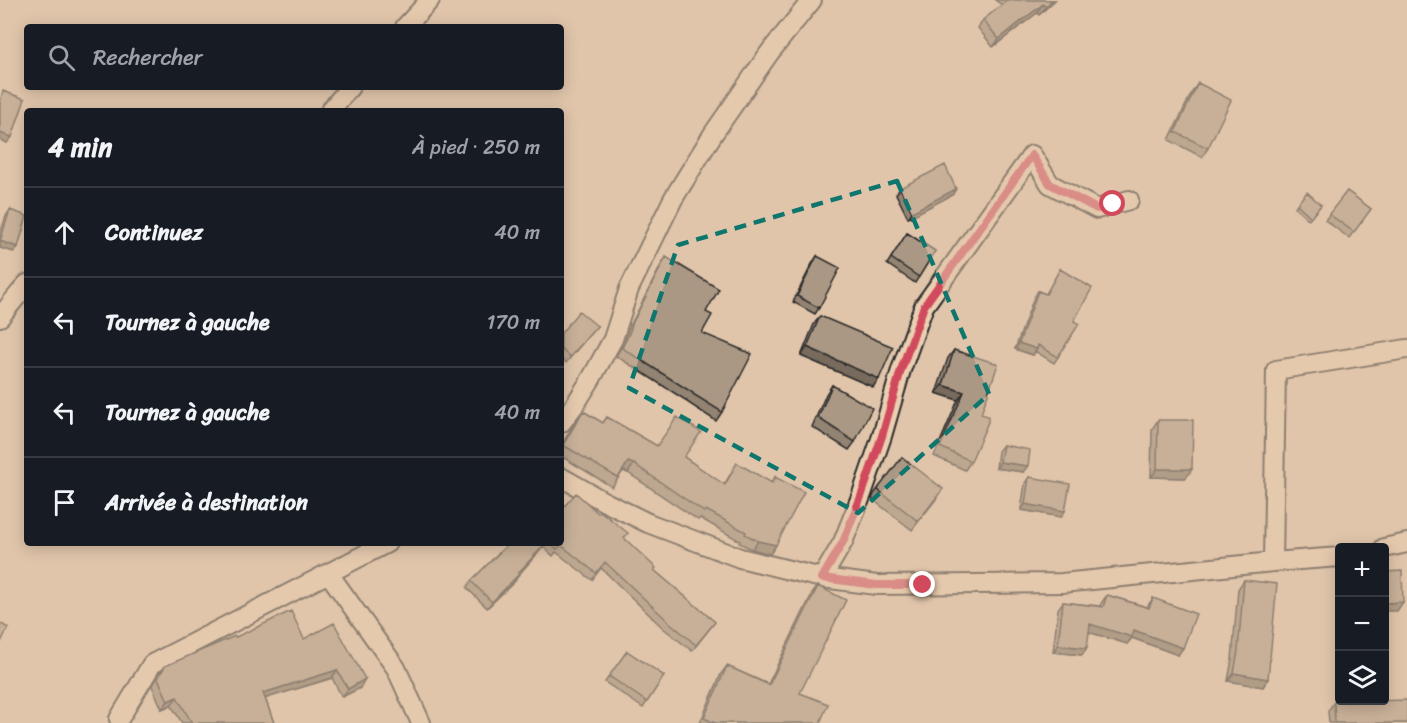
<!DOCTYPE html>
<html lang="fr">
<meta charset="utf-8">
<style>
:root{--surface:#171b24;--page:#242831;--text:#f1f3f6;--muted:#9ea1a6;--line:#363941}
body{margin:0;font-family:Sriracha,sans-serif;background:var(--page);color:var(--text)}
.controls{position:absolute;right:18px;bottom:18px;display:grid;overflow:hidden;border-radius:6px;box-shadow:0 3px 15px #0003}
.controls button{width:54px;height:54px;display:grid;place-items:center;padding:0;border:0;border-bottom:2px solid var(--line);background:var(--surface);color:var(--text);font:30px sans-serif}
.stop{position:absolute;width:18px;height:18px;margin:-14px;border:4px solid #d1495b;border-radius:50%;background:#fff}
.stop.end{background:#d1495b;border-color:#fff;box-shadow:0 2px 6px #0008}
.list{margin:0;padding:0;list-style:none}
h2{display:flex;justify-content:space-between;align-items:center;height:78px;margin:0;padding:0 24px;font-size:26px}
h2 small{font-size:20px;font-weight:400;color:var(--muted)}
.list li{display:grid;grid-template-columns:39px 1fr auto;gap:18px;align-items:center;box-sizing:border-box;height:90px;padding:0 24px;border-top:2px solid var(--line)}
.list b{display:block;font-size:22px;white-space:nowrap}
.list em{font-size:20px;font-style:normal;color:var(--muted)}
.icon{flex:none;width:33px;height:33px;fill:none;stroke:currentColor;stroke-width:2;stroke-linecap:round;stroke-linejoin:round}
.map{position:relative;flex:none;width:1407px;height:723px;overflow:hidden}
.search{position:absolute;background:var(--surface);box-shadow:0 3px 15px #0003;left:24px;top:24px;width:540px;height:66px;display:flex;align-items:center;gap:15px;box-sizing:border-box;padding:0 21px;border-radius:6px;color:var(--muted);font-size:22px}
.panel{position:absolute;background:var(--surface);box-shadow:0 3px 15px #0003;left:24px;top:108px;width:540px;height:438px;border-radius:6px}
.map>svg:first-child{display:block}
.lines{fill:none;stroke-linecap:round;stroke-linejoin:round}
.minor-casing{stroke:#2b2b2b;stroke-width:22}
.minor{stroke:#ebcfb2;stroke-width:18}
.wall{fill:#938372;stroke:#2b2b2b;stroke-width:1.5}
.shaded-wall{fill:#786a5c;stroke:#2b2b2b;stroke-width:1.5}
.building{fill:#ab9884;stroke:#2b2b2b;stroke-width:1.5}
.route{stroke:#d1495b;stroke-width:8}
.marked{fill:none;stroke:#0f766e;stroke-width:4.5;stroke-dasharray:12 8;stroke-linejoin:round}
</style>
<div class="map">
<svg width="1407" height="723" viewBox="0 0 1407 723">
<rect width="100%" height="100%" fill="#e0c5aa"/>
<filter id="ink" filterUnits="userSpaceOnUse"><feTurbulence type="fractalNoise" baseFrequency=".0167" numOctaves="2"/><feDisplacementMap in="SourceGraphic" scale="12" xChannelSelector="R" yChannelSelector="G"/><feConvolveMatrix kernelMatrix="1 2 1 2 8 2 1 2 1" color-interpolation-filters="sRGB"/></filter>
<g filter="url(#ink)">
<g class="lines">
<defs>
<path id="minor" d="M405 27 430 0
M330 111 350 87
M0 317 27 284
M561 423 576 403 591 379 613 339 629 289 673 199 713 134 770 52 812 0
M561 477 605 502 648 523 740 558 822 578 877 585 1062 583 1273 562 1340 557
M1384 548 1407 543
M1273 562 1276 370 1407 349
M329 574 396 668 421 723
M822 578 843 542 862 494 882 436 901 370 924 306 1032 155 1050 184 1097 209 1129 200
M119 719 152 664 387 543"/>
</defs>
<use href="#minor" class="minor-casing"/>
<use href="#minor" class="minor"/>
</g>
<path class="wall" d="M995 0H1055L1039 15 1037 13 993 47 978 28 983 20 1002 5Z
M1198 83 1208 148 1202 157 1169 140 1192 92Z
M900 188 952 195 908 218 896 194Z
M1347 191 1371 209 1349 238 1325 220Z
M1297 204 1321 205 1309 220 1295 207Z
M10 210 14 252 0 248V234L6 216Z
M907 233 935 251 915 283 887 264Z
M817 256 819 308 815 314 793 302 813 262Z
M666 257 706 312 702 333 722 412 716 421 687 402V401L616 356 624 343 628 330 661 265Z
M1060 269 1074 321 1058 357 1054 363 1035 351 1033 355 1015 349 1034 297 1038 291 1046 294Z
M820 316 873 387 801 356 814 324Z
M597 326 566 363 561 358V333Z
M954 350 981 414 971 461 965 470 934 456 958 400 936 393 948 358Z
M832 385 855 442 849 450 812 427 826 394Z
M583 411 603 423 607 417 657 446 684 457 724 485 737 463 771 483 775 477 776 545 770 554 752 549 739 543 740 541 700 518 698 520 628 473 623 471 612 487 561 456V446L573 426Z
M1158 420 1186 478 1151 477 1152 429Z
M1003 445 1023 472 996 468 998 451Z
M1029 477 1061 517 1021 510 1025 483Z
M880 486 937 498 912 530 872 499 874 494Z
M624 538 654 570 715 622 692 651 663 628 601 568 592 580 556 552 553 556 543 547 519 574 515 581 487 608 467 588 471 581 509 543H561Z
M1244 580 1268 679 1263 687 1228 681 1232 659 1238 589Z
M818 586 800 693 820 723H700L721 674 727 666 768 684 812 594Z
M1107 595 1147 607 1153 598 1178 655 1132 638 1127 644 1089 632 1082 655 1053 652 1058 609 1063 602 1100 606 1102 602Z
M236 637 304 639 360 688 342 697 332 678 265 698 274 723H182L171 705 162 709 152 686 165 666Z
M627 651 664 676 643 708 605 682Z
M1334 702 1407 723H1329L1328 711Z"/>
<path class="shaded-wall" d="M1052 0H1055L1039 15 1045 7Z
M1043 4 1037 13 993 47 999 39Z
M0 133 12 137 7 143 0 140Z
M956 189 952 195 908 218 912 212Z
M0 241 18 247 14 252 0 248Z
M1019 343 1037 349 1033 355 1015 349Z
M807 347 879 379 873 387 801 356Z
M943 385 964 392 958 400 936 393Z
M628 462 634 464 628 473 622 470Z
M1000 462 1028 466 1023 472 996 468Z
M1157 469H1192L1186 478 1151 477Z
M1025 504 1065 511 1061 517 1021 510Z
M758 541 776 545 770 554 752 549Z
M546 543 543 547 514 580 518 573Z
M519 574 515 581 487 608 492 602Z
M1403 602 1397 611H1384V603Z
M1090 624 1134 630 1183 648 1178 655 1132 638 1127 644 1085 631Z
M1058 645 1087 648 1082 655 1053 652Z
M337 670 332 678 257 701 263 693Z
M1234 673 1268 679 1263 687 1228 681Z
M365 679 360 688 342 697 348 689Z
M177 697 171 705 162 709 168 701Z"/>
<path class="building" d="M1008 0H1052L1045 7 1043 4 999 39 983 20Z
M1198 83 1231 100 1208 148 1175 132Z
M3 91 25 99 12 137 0 133V101Z
M945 165 956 189 912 212 900 188Z
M1347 191 1371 209 1354 232 1329 214Z
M1307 192 1321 205 1311 217 1297 204Z
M10 210 27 216 18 247 0 241Z
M907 233 935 251 919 277 891 258Z
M817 256 840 268 819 308 797 296Z
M666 257 719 289 706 312 712 315 702 333 752 354 722 412 693 394V393L622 348 629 334 633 322Z
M1060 269 1092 288 1074 321 1079 324 1058 357 1038 345 1037 349 1019 343 1038 291 1046 294Z
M579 311 597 326 570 357 561 349V333Z
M820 316 893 347 879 379 807 347Z
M954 350 998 364 981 414 988 416V422L971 461 940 447 964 392 943 385Z
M832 385 872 408 855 442 818 418Z
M583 411 603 423 607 417 657 446 677 417 701 432 684 457 725 485 737 463 772 483 775 477 804 492 776 545 758 541 745 534 746 532 706 510 704 512 634 464 628 462 618 478 563 445Z
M1158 420H1193L1192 469H1157Z
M1003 445 1030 450 1028 466 1000 462Z
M902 457 943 489 918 521 878 490 880 486Z
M1029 477 1070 484 1065 511 1025 504Z
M576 493 598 513 600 511 628 533 624 538 656 568 654 570 715 622 696 645 668 621 605 562 596 573 561 545 557 549 550 543H561V510Z
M509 543H546L518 573 519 574 492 602 471 581Z
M1402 571 1403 602 1384 603V572Z
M1244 580 1277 584 1268 679 1234 673 1238 651Z
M818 586 846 600 800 693 828 704 820 723H715L704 718 727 666 769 685Z
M1107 595 1149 608 1153 598 1196 614 1183 648 1134 630 1132 637 1090 624 1087 648 1058 645 1063 602 1103 607Z
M291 611 304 639 334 623 365 679 348 689 337 670 263 693 274 723H192L177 697 168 701 158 678 165 666 235 636 236 637Z
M0 623 8 628 0 644Z
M627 651 664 676 647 702 609 676Z
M1407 700V723H1335L1334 702Z"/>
</g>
<g class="lines" filter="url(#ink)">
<path class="route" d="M923 585H877L822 578 843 542 862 494 882 436 901 370 924 306 1032 155 1050 184 1097 209 1113 204"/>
</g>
<path d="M0 0H1407V723H0ZM897 181 989 394 858 513 629 388 678 245Z" fill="#e0c5aa" fill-opacity=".55" fill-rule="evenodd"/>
<path class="marked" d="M897 181 989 394 858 513 629 388 678 245Z"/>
</svg>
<div class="controls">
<button>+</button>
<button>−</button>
<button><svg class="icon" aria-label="layers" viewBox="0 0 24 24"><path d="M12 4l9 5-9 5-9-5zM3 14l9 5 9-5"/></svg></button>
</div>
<div class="stop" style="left:1113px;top:204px"></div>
<div class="stop end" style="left:923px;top:585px"></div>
<div class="search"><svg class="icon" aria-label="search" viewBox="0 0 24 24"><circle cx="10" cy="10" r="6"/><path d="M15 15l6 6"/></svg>Rechercher</div>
<section class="panel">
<h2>4 min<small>À pied · 250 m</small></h2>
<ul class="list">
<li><svg class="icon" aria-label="ahead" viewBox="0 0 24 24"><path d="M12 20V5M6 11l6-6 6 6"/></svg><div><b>Continuez</b></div><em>40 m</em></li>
<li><svg class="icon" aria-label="left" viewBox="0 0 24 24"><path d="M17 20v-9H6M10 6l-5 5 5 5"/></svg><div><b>Tournez à gauche</b></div><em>170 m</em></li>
<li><svg class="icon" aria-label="left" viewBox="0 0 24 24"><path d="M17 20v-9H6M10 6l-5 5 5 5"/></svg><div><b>Tournez à gauche</b></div><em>40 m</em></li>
<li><svg class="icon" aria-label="arrive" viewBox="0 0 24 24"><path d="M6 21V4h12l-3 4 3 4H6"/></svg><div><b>Arrivée à destination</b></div></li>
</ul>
</section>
</div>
